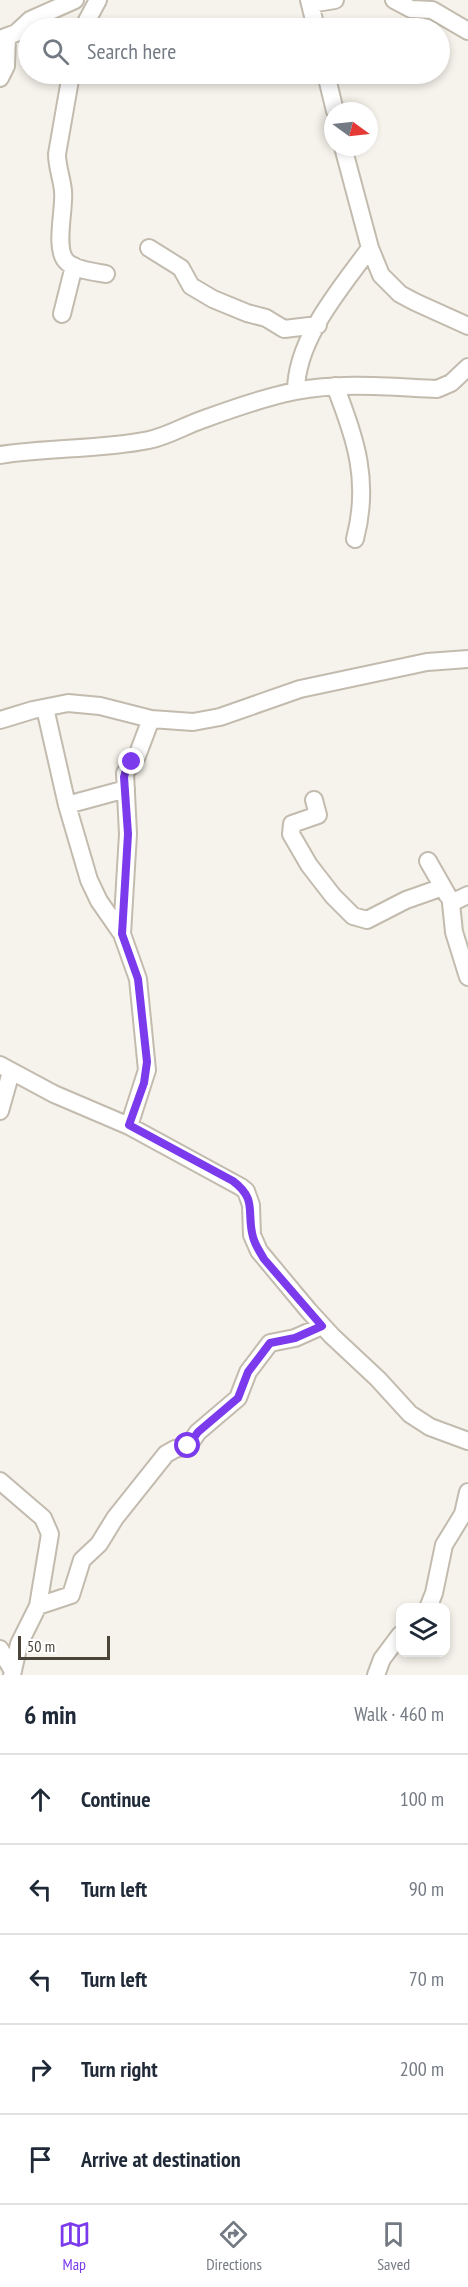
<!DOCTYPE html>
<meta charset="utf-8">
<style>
:root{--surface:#fff;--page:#f2f2f3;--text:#1f2937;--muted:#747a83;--line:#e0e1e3;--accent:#7c3aed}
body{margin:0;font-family:"PT Sans Narrow",sans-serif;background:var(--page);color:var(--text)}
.controls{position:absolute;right:18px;bottom:18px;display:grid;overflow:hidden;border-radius:12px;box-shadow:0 3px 9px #0003}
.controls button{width:54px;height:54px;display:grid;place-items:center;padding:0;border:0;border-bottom:2px solid var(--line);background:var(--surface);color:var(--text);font:30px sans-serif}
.compass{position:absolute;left:324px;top:102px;width:54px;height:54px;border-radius:50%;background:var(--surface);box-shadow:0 3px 9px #0003;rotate:105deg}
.scale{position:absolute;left:18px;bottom:15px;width:92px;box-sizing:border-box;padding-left:6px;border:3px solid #4b4439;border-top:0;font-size:16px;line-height:21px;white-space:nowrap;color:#4b4439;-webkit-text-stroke:4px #fff;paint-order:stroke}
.stop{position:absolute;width:18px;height:18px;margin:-14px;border:4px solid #7c3aed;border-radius:50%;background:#fff}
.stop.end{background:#7c3aed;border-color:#fff;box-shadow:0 2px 6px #0008}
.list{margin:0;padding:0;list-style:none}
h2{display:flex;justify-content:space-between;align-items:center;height:78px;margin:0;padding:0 24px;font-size:26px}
h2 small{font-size:20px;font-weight:400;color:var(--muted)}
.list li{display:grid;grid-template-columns:39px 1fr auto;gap:18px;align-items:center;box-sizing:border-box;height:90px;padding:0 24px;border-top:2px solid var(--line)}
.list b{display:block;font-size:22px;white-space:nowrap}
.list em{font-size:20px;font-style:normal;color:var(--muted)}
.icon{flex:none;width:33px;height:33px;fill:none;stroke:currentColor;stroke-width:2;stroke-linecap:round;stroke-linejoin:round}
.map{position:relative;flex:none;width:468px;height:1675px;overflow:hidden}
.search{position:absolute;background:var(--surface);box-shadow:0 3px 9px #0003;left:18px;right:18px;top:18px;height:66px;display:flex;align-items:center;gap:15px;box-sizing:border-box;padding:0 21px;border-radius:33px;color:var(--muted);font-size:22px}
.sheet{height:528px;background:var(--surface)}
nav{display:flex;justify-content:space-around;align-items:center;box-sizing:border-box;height:84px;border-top:2px solid var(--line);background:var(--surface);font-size:16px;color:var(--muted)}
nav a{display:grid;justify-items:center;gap:3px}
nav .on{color:var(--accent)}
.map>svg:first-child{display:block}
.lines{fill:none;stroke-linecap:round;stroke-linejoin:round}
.minor-casing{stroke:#c2bbae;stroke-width:20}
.minor{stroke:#fff;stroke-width:16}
.route{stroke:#7c3aed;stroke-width:8}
</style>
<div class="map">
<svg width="468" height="1675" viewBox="0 0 468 1675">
<rect width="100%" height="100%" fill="#f6f3ec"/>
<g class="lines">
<defs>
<path id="minor" d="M309 0 316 28
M394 0 411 9 432 10 468 31
M310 4 335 0
M83 28 98 0
M0 39 16 33 30 20 75 0
M71 74 57 154C57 167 62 179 63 191 65 208 54 248 66 261 74 270 95 272 106 274
M326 74 335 111
M0 78 6 66 7 38
M343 147 370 248 381 275 400 294 415 302 468 326
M149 248 181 268 191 286 213 299 247 313 266 318 284 329 318 325
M62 314 74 266
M335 386C356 439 370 482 355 539
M296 391C296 339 341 288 370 248
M0 455C49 447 100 450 149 440 168 436 186 425 204 419 234 408 265 397 296 391 342 382 390 387 437 389L451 383 468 367
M45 708 67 805 89 880 99 901 122 934 138 979 147 1070 129 1126
M0 720 33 710 68 703 100 706 151 719 193 722 220 717 300 689 427 662 468 659
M314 800 318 815 292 824 291 834 309 865 333 896 353 916 367 920 406 900 443 887
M67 805 126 789
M428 861 448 896
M468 895 451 903 454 932 468 977
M122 934 128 834 125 773 137 756 151 719
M0 1065 54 1094 129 1126 241 1187 246 1191 251 1205 252 1235 259 1251 309 1311 332 1336 378 1379 410 1414 430 1427 468 1441
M0 1111 11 1072
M0 1481 43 1518 50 1534 38 1606 19 1644 12 1675
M38 1606 71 1595 82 1560 99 1544 115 1518 166 1454 175 1449 188 1446 198 1432 238 1398 248 1372 270 1343 295 1338 322 1326
M428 1608 434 1593 444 1545 463 1514 468 1492
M0 1649 13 1671
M376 1675 382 1659 400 1635"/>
</defs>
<use href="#minor" class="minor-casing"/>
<use href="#minor" class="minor"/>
</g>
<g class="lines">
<path class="route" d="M132 762 126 770 124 777 128 834 122 934 138 979 147 1062 144 1083 129 1125 233 1181C258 1200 246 1212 253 1237 255 1245 260 1252 264 1259L322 1326 295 1338 270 1343 248 1372 238 1398 198 1432 188 1446"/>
</g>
</svg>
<div class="controls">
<button><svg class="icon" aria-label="layers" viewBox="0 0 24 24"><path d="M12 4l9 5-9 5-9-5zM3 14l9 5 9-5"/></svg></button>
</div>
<svg class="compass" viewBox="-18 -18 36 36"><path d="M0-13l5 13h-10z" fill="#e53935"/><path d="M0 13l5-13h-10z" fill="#747a83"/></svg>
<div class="scale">50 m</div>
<div class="stop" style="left:188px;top:1446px"></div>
<div class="stop end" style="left:132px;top:762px"></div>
<div class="search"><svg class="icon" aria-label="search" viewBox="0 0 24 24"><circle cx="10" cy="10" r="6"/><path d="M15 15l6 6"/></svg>Search here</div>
</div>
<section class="sheet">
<h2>6 min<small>Walk · 460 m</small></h2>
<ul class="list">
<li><svg class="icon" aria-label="ahead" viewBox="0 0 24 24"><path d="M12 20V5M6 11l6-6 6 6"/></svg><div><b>Continue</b></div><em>100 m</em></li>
<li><svg class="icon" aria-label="left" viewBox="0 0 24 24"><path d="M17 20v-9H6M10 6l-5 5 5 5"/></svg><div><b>Turn left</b></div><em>90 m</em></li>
<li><svg class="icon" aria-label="left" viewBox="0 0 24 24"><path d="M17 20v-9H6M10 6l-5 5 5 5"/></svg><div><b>Turn left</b></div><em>70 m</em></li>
<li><svg class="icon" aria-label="right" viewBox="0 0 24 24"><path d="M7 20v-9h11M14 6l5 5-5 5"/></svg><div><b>Turn right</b></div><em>200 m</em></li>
<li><svg class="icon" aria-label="arrive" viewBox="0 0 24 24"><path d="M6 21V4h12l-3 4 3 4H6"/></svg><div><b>Arrive at destination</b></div></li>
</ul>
</section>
<nav>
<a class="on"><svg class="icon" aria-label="map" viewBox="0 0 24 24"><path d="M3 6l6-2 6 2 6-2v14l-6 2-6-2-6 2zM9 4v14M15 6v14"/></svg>Map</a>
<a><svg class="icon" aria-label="directions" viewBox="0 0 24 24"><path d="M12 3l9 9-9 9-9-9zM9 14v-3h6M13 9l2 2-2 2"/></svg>Directions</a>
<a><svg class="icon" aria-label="saved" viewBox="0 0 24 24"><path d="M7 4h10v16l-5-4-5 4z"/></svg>Saved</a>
</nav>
